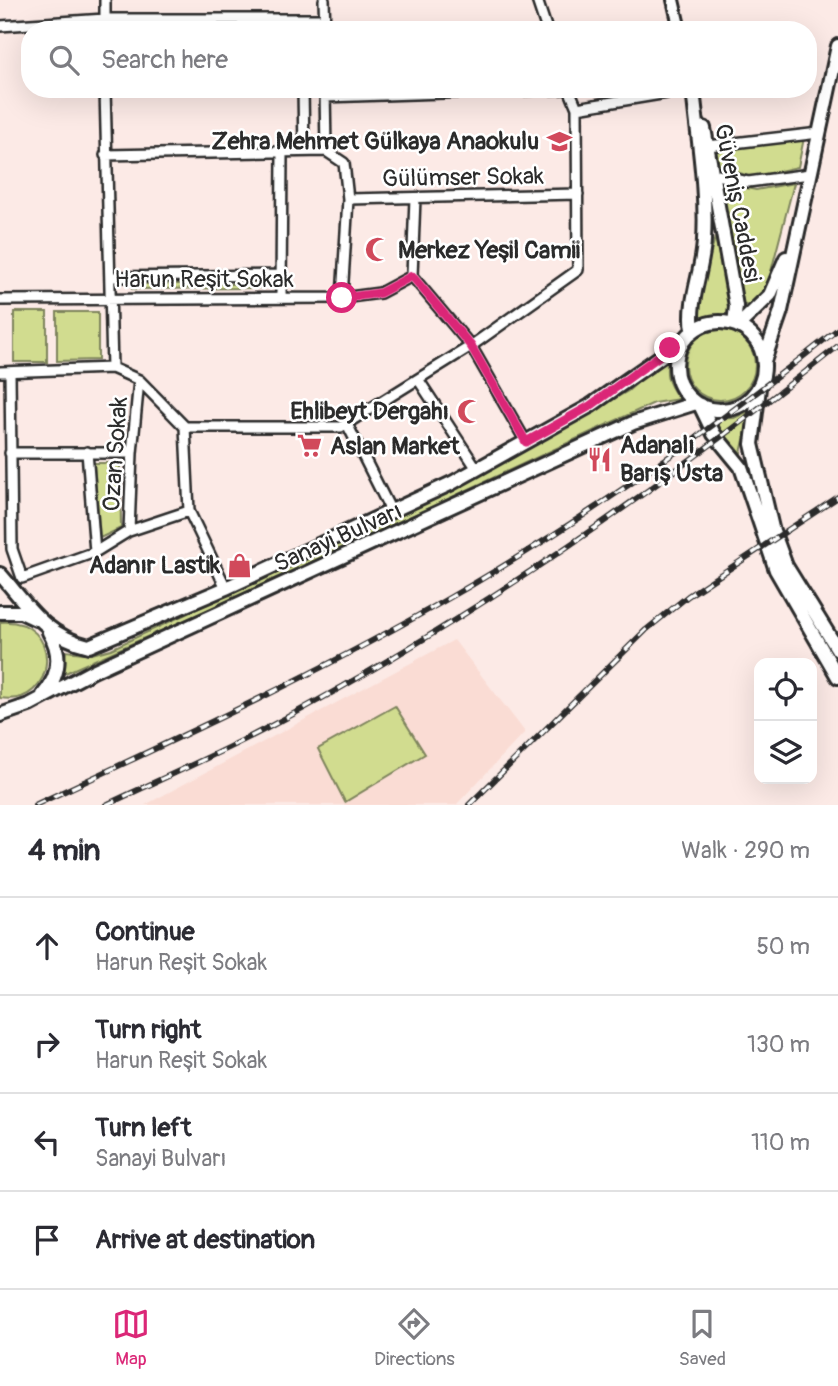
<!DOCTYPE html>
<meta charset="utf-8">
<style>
:root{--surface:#fff;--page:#f7f7f7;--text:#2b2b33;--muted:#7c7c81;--line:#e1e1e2;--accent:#db2777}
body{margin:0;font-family:Pangolin,sans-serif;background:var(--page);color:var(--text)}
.controls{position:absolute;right:21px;bottom:21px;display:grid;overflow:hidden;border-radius:14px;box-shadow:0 7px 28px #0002}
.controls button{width:63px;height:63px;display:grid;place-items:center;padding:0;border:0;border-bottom:2px solid var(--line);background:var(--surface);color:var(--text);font:35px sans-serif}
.stop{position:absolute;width:21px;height:21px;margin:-16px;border:5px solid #db2777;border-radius:50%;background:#fff}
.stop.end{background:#db2777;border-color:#fff;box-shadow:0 2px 7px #0008}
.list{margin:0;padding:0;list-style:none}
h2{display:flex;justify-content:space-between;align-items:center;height:91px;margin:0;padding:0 28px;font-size:30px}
h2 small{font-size:23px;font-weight:400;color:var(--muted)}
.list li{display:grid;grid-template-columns:46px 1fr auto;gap:21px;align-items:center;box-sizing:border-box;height:98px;padding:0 28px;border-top:2px solid var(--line)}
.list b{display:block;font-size:26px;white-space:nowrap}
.list p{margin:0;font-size:23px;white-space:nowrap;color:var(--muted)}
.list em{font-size:23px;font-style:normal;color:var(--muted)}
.icon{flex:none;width:38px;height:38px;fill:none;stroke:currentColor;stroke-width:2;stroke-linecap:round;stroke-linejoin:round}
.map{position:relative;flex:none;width:838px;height:805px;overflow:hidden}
.search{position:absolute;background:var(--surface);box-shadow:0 7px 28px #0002;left:21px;right:21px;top:21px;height:77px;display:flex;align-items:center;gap:18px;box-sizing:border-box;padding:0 24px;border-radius:28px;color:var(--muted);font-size:26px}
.sheet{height:483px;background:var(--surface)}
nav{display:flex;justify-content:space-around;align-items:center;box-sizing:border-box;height:98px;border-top:2px solid var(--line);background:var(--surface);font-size:19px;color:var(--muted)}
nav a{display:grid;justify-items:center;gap:4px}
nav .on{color:var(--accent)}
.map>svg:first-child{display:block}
.built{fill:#fadcd4}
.green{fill:#d1dc8f;stroke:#7e845d;stroke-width:2}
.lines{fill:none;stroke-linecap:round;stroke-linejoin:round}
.minor-casing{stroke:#2b2b2b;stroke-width:14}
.tertiary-casing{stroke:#2b2b2b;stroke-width:16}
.secondary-casing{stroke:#2b2b2b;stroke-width:18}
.minor{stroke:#fff;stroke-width:9}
.tertiary{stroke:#fff;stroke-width:10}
.secondary{stroke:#fff;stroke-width:12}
.rail-casing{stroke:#2b2b2b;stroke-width:6}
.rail{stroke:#fff;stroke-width:3.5;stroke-dasharray:10;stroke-linecap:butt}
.route{stroke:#db2777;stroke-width:9}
.labels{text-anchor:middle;stroke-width:5;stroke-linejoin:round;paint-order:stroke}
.poi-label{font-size:24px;font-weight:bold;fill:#2b2b2b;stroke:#fff;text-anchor:end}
.street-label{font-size:24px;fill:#2b2b2b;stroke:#fff}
</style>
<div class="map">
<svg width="838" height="805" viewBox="0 0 838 805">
<rect width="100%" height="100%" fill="#fceae6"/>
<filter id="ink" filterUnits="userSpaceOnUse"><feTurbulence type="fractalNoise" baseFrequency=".0143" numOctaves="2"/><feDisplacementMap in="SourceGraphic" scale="14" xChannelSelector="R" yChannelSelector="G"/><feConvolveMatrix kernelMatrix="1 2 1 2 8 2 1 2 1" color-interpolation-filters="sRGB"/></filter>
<g filter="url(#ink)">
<path class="built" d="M454 640 525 732 456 805H145Z"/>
<path class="green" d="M804 138 798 167 752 177 718 166 716 151Z
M721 183 756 190 794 183 767 287 761 298 748 306 743 304Z
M715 237 731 314 694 318Z
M132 284H259V288L132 289Z
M14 312H47V362H14Z
M57 312H98V360L57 361Z
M685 365a35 35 0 1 1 70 0a35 35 0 1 1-70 0Z
M671 353C663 372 667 383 679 399L654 403 606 425 260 587 63 674 66 651 92 654 111 649 345 540 515 455 628 391Z
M751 410 741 453 711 419 734 418Z
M94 463H120L121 528 100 538Z
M0 622C65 617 58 708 0 698Z
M395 706 425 754 345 802 318 749Z"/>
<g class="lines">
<defs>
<path id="minor" d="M105 0V30
M324 0 325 30
M537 0 547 30
M0 26 105 19H325
M105 89 112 368
M303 89 304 151
M325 89 326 151 344 163 348 199 342 298
M325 97 564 89
M577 108 691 89
M708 146 819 133
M105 155 326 151
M713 174 748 182 810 174
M348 199 578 194
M412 276 415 198
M111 277 282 275
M281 298 282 152
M0 300 342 298 380 293 412 276 471 346 526 442
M0 372 112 368 139 380 185 427H341L471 346 578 270 577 108 569 89
M10 372 12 549 22 578 95 552 129 531 189 511
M418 379 477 469
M347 424 391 511
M185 427 189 511 226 588
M87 452 95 552
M10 453H132
M129 531 132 453 139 380"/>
<path id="tertiary" d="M673 0 680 30"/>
<path id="secondary" d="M704 128 736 306 734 324
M676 366a44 44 0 1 1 88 0a44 44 0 1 1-88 0Z
M738 326 770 295 786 258
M693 330C688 300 703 271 704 240 707 190 698 139 693 89
M764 361 781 311 838 46
M759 388 752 444 772 528 786 566 838 650
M700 405 714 434 741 467 776 570 838 677
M0 574C28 606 45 636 89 646L226 588 452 483 590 406 683 341
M0 612H21L36 619
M43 695C60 675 62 654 49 632
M0 715 29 705 93 671 633 423 696 403"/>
</defs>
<use href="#minor" class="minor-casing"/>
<use href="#tertiary" class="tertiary-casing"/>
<use href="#secondary" class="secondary-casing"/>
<use href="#minor" class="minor"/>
<use href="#tertiary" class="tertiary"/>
<use href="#secondary" class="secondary"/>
<defs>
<path id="rail" d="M35 805C167 743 301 682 428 610 573 529 708 433 838 329
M106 805C161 779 216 755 269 727 471 620 660 489 838 346
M469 805 646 630 688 596 838 497"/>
</defs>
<use href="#rail" class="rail-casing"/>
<use href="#rail" class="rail"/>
</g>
</g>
<g class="lines" filter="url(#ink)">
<path class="route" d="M342 298 380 293 412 276 471 346 526 442 590 406 670 348"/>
</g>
<defs>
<symbol id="school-bare" viewBox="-9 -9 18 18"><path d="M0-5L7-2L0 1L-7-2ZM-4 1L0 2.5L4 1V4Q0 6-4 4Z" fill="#d1495b" stroke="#fff" stroke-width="2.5" paint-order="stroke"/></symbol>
<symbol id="mosque-bare" viewBox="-9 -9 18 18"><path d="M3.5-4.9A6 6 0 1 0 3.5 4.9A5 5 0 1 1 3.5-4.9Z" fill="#d1495b" stroke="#fff" stroke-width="2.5" paint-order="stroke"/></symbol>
<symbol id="supermarket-bare" viewBox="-9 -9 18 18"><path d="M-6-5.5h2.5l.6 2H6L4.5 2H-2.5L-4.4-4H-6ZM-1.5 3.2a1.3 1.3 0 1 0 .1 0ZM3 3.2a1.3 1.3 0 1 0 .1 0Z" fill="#d1495b" stroke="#fff" stroke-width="2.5" paint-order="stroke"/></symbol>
<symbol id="restaurant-bare" viewBox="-9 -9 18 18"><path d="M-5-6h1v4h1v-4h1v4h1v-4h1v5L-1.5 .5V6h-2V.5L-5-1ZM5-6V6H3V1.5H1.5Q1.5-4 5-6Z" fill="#d1495b" stroke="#fff" stroke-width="2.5" paint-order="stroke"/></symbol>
<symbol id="shop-bare" viewBox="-9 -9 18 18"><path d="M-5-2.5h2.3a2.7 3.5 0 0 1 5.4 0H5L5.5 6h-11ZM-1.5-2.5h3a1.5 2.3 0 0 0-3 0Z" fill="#d1495b" stroke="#fff" stroke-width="2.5" paint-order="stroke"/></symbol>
</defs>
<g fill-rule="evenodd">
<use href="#school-bare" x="542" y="124" width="35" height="35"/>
<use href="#mosque-bare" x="360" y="232" width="35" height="35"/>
<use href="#mosque-bare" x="452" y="394" width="35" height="35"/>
<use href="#supermarket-bare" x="292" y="428" width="35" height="35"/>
<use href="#restaurant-bare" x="582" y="442" width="35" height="35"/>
<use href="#shop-bare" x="222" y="548" width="35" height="35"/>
</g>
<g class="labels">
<g class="poi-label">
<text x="539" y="149">Zehra Mehmet Gülkaya Anaokulu</text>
<text x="398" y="258" text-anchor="start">Merkez Yeşil Camii</text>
<text x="449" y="419">Ehlibeyt Dergahı</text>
<text x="620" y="453" text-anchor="start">Adanalı<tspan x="620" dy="28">Barış Usta</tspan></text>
<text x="330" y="454" text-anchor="start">Aslan Market</text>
<text x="220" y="573">Adanır Lastik</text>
</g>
<g class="street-label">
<text transform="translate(463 177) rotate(-1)" y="8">Gülümser Sokak</text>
<text transform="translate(738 203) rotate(79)" y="8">Güveniş Caddesi</text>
<text x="204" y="287">Harun Reşit Sokak</text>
<text transform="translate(115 454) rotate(-86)" y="8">Ozan Sokak</text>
<text transform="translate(338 537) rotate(-24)" y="8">Sanayi Bulvarı</text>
</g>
</g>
</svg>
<div class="controls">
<button><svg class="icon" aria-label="locate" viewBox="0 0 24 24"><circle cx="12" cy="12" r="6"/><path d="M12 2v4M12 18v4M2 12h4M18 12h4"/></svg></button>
<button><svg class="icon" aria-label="layers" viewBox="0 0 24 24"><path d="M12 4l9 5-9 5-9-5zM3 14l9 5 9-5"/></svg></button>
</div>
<div class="stop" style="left:342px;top:298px"></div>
<div class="stop end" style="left:670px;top:348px"></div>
<div class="search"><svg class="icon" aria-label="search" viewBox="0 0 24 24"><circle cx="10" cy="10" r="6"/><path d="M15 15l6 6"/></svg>Search here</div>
</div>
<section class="sheet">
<h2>4 min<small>Walk · 290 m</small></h2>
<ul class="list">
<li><svg class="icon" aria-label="ahead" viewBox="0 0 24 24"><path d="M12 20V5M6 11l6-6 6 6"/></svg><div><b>Continue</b><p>Harun Reşit Sokak</p></div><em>50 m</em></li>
<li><svg class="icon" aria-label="right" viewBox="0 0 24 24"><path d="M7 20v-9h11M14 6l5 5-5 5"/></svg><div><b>Turn right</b><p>Harun Reşit Sokak</p></div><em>130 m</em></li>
<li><svg class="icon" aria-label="left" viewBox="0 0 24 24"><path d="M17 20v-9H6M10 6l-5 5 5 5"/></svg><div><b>Turn left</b><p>Sanayi Bulvarı</p></div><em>110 m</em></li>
<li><svg class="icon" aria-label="arrive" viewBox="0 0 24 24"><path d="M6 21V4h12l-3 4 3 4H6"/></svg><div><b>Arrive at destination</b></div></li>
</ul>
</section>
<nav>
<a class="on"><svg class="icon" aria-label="map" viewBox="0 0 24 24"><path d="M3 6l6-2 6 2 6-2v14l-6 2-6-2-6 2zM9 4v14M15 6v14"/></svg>Map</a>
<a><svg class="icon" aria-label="directions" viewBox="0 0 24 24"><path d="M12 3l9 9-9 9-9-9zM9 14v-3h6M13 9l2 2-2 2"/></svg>Directions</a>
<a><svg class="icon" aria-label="saved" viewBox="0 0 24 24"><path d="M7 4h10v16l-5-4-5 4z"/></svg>Saved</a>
</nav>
